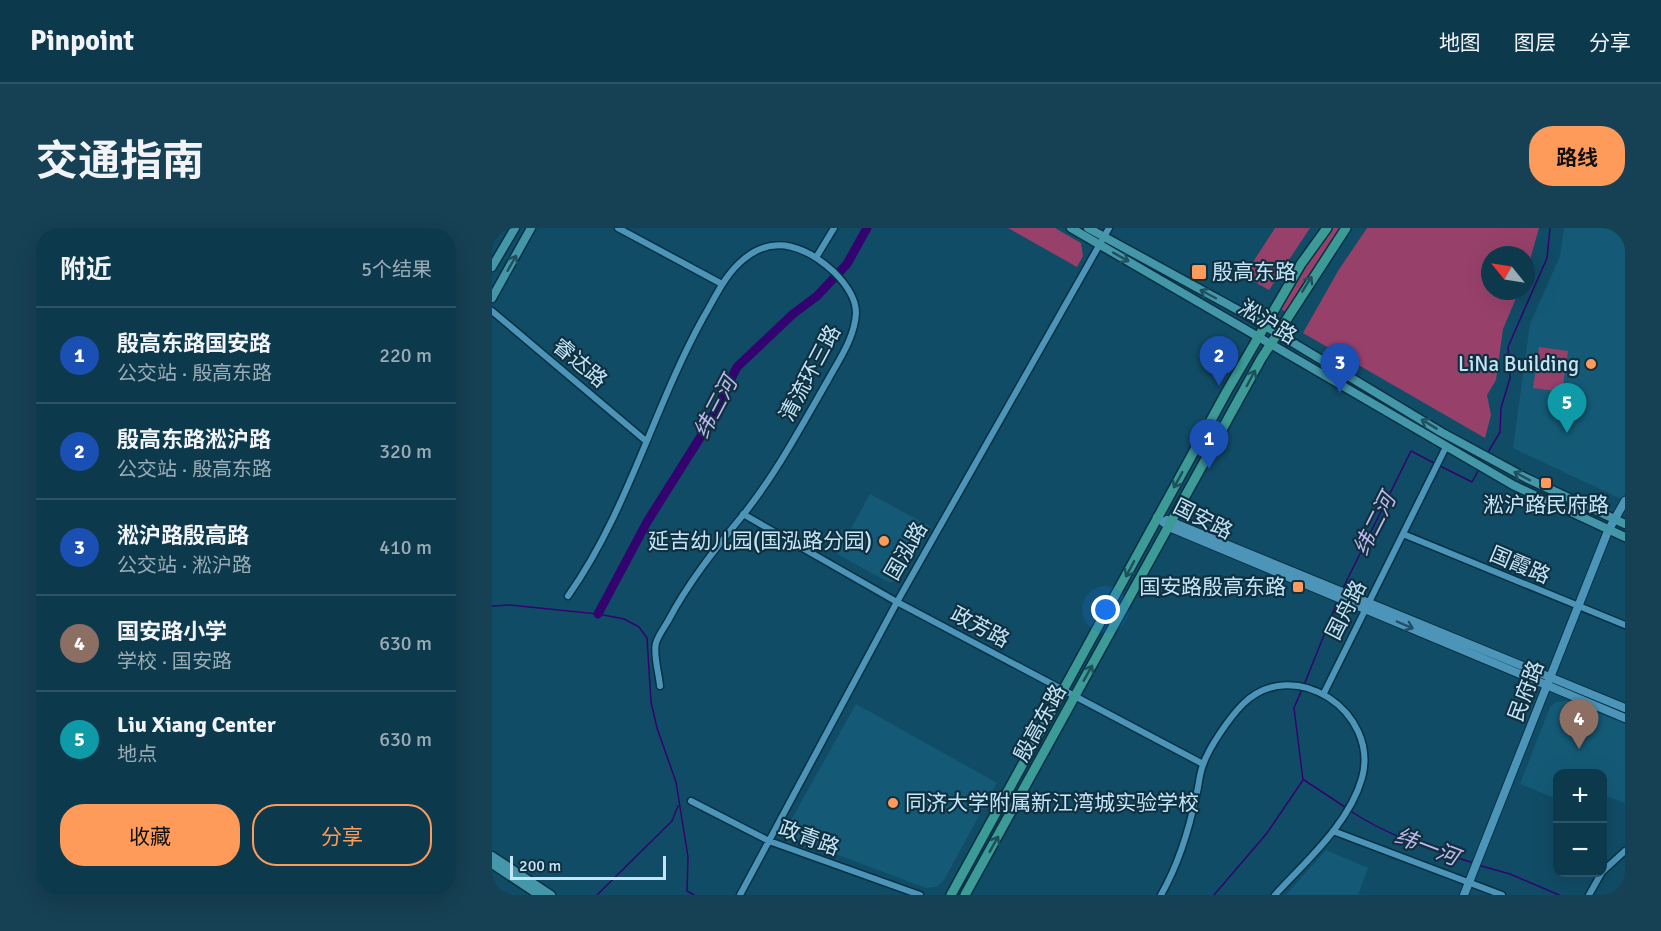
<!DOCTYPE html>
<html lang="zh">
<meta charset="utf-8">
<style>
:root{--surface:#0d394c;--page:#164053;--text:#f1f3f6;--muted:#9aacb5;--line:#2d5364;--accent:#ff9b5a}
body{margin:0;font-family:Signika,"Noto Sans SC",sans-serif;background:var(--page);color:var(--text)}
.controls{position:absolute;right:18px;bottom:18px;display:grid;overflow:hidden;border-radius:12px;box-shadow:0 6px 24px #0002}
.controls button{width:54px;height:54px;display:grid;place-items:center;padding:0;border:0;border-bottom:2px solid var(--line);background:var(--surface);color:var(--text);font:30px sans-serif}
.compass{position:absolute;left:989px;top:18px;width:54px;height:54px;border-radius:50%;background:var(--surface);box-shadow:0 6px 24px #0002;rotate:300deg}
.scale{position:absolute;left:18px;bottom:15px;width:156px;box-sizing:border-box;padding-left:6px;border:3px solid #c2e5f8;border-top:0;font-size:16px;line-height:21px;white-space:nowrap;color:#c2e5f8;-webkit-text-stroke:4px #11303f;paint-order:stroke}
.you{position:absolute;left:614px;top:382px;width:21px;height:21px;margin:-15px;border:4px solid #fff;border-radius:50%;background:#1a73e8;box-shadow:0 0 0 9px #1a73e833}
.badge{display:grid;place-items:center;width:39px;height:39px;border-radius:50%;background:var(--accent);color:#fff;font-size:20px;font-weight:700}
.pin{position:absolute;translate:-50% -50px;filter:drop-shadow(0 2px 3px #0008)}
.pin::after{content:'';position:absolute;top:32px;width:21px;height:18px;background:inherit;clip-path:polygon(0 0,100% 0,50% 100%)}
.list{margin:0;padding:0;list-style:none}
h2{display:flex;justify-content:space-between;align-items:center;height:78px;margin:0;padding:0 24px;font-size:26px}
h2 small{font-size:20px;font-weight:400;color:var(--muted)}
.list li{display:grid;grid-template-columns:39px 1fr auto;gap:18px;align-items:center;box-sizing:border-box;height:96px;padding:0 24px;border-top:2px solid var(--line)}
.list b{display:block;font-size:22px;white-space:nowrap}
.list p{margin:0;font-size:20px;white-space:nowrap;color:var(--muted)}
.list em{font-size:20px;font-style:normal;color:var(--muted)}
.actions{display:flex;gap:12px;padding:18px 24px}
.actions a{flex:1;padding:14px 0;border:2px solid var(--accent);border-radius:24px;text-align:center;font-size:21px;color:var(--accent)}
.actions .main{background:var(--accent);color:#111}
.map{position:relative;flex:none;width:1133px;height:667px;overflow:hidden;border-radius:24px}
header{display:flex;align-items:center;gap:36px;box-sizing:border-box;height:84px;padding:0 30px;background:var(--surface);border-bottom:2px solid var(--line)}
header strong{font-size:28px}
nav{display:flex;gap:33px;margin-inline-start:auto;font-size:21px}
.intro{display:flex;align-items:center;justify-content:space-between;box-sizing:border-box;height:144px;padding:0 36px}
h1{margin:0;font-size:42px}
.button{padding:15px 27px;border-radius:24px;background:var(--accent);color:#111;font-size:21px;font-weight:700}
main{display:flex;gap:36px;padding:0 36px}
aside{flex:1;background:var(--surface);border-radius:24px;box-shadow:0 6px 24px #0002}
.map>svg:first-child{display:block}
.built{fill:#145a76}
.green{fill:#97416a}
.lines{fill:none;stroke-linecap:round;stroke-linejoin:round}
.stream{stroke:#330470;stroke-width:1.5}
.river{stroke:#330470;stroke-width:9}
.minor-casing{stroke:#073143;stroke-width:9}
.tertiary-casing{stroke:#073143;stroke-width:10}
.secondary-casing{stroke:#073143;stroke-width:11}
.primary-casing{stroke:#073143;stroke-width:12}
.minor{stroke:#4c95b9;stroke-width:6}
.tertiary{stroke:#4c95b9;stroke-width:8}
.secondary{stroke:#4497a8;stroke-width:8}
.primary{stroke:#3c9a97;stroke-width:9}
.oneway{stroke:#204f5e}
.oneway2{stroke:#1e5059}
.oneway3{stroke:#234e64}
.poi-dot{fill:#ff9b5a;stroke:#11303f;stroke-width:2}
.labels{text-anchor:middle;stroke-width:4.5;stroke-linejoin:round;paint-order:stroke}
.poi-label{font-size:21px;fill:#c2e5f8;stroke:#11303f;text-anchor:end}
.street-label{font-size:21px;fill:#c2e5f8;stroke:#11303f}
.water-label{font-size:22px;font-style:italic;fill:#c0b7ec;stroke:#11303f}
</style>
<header>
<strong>Pinpoint</strong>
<nav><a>地图</a><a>图层</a><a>分享</a></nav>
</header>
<div class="intro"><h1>交通指南</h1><a class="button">路线</a></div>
<main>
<aside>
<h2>附近<small>5个结果</small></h2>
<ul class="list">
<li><span class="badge" style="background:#1a4fb4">1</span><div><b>殷高东路国安路</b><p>公交站 · 殷高东路</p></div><em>220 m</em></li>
<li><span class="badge" style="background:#1a4fb4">2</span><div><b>殷高东路淞沪路</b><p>公交站 · 殷高东路</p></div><em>320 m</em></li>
<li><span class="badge" style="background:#1a4fb4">3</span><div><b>淞沪路殷高路</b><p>公交站 · 淞沪路</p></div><em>410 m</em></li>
<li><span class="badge" style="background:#8d6e63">4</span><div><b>国安路小学</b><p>学校 · 国安路</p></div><em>630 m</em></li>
<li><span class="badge" style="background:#0f9aa8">5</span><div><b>Liu Xiang Center</b><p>地点</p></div><em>630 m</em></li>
</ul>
<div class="actions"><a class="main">收藏</a><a>分享</a></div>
</aside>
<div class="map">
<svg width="1133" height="667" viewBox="0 0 1133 667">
<rect width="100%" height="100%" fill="#114c66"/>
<path class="built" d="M1072 0H1133V266L1129 271 1021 220 1038 96 1068 28Z
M378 266 439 299 410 350 403 354H396L345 326Z
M1075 473 1133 496V575L1111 567 1110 546H1066L1065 571 1028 556 1058 479 1064 474Z
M364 476 505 555 452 652 444 659 434 660 306 612 298 605 297 596Z
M834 622 876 640 866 667H794Z"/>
<path class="green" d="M516 0H563L589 15 591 28 585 39Z
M783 0H818L777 62 752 48Z
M840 0H849L809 58 794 84 789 81 820 28Z
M875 0H1047L1034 46V27H998V63H1027L1011 101 1004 152 995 167 999 187 993 210 811 105 846 43Z
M1047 119 1076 123 1070 164 1041 160Z"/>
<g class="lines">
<path class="stream" d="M995 226 1008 204 1009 180 1018 150 1016 119 1055 30 1058 0
M946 237 980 254 987 241
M851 360 919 223 942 235
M0 378 18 377 106 386 132 391 147 399 155 410 159 474 165 500 184 554 196 629 195 663 202 667
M812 457 846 372
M812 552 853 579
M857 582C894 607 939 622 982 635
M986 637 1018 646 1067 667
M105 667 180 593 186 578
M722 667 775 605 811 552 802 480 810 461"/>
<path class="river" d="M106 386 155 294 216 197 245 139 301 86 325 68 355 36 375 0"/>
<defs>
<path id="minor" d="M126 0 230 56
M325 28 342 0
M0 83 154 213
M251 286 405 374 711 536
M911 306 1133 397
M76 368C136 283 161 181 211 90 223 70 233 46 252 31 283 5 316 20 342 44 353 55 364 70 364 85 363 109 347 132 336 152 310 197 284 246 251 287 223 321 196 355 176 393 172 400 166 408 164 415 161 426 167 446 168 458
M832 465 954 219
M199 573 277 613 428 667
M841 603 1010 667
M1110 644 1133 623
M248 667 405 374 617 0
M669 667C686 637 697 602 704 568 707 558 707 547 711 537 717 519 738 489 751 476 802 426 888 484 870 550 857 596 814 633 783 667
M1097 667 1110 644"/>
<path id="tertiary" d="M665 289 677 299 1133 490
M675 292 1133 480
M972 667 1116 303 1133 273"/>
<path id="secondary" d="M579 0 1021 257 1133 309
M596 0 755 87 949 204 1034 250 1133 296
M0 39 23 0
M0 70 39 0
M0 628 59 667
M0 636 47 667"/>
<path id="primary" d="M459 667 735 163 809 36 835 0
M473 667 769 131 854 0"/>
</defs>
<use href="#minor" class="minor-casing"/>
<use href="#tertiary" class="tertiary-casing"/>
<use href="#secondary" class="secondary-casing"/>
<use href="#primary" class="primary-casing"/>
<use href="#minor" class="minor"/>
<use href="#tertiary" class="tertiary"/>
<use href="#secondary" class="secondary"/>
<use href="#primary" class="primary"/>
</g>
<defs><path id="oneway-shaft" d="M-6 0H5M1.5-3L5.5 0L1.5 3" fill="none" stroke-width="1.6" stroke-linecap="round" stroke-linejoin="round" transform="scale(1.5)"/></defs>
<g class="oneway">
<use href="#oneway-shaft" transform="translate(629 29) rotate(29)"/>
<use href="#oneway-shaft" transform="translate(20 35) rotate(-60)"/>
<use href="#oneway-shaft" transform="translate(716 66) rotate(-152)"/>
<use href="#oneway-shaft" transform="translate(937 196) rotate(-149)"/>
<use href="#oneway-shaft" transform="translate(1030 248) rotate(-152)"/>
</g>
<g class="oneway2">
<use href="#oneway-shaft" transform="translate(815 56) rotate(-58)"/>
<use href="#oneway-shaft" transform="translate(759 150) rotate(-62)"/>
<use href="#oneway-shaft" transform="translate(686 252) rotate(119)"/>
<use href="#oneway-shaft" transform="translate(638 341) rotate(118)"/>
<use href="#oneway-shaft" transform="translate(596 445) rotate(-61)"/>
<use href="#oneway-shaft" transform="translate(502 616) rotate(-61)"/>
</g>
<use class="oneway3" href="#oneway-shaft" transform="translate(913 397) rotate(23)"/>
<g class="poi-dot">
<rect x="699" y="36" width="16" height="16" rx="3"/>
<circle cx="1099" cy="136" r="6"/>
<rect x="1048" y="249" width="12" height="12" rx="3"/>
<circle cx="392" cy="313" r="6"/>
<rect x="800" y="353" width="12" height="12" rx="3"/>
<circle cx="401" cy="575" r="6"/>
</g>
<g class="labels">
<g class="poi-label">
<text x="720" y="51" text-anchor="start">殷高东路</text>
<text x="1087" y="143">LiNa Building</text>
<text x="1054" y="284" text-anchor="middle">淞沪路民府路</text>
<text x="380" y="320">延吉幼儿园(国泓路分园)</text>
<text x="794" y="366">国安路殷高东路</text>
<text x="413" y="582" text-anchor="start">同济大学附属新江湾城实验学校</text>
</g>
<g class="street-label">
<text transform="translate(776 94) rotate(32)" y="7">淞沪路</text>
<text transform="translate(88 135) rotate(40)" y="7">睿达路</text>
<text transform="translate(318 145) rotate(-62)" y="7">清流环三路</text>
<text transform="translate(711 291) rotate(27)" y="7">国安路</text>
<text transform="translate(414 323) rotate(-60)" y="7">国泓路</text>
<text transform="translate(1028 337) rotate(23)" y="7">国霞路</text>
<text transform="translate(854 382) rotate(-63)" y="7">国舟路</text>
<text transform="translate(488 399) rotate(28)" y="7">政芳路</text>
<text transform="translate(1034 463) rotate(-69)" y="7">民府路</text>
<text transform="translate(548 495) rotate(-61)" y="7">殷高东路</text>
<text transform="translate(317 610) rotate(20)" y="7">政青路</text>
</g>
<g class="water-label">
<text transform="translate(223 179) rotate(-62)" y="8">纬三河</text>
<text transform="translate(882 296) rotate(-63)" y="8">纬二河</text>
<text transform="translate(935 618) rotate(21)" y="8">纬一河</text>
</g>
</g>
</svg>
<div class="controls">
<button>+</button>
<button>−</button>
</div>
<svg class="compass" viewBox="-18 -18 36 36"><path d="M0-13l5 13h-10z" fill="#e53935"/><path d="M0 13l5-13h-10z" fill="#9aacb5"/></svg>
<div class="scale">200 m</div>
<div class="you"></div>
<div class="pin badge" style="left:717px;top:241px;background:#1a4fb4">1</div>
<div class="pin badge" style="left:727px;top:158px;background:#1a4fb4">2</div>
<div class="pin badge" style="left:848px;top:165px;background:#1a4fb4">3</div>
<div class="pin badge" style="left:1087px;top:521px;background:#8d6e63">4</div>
<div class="pin badge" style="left:1075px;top:205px;background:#0f9aa8">5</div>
</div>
</main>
